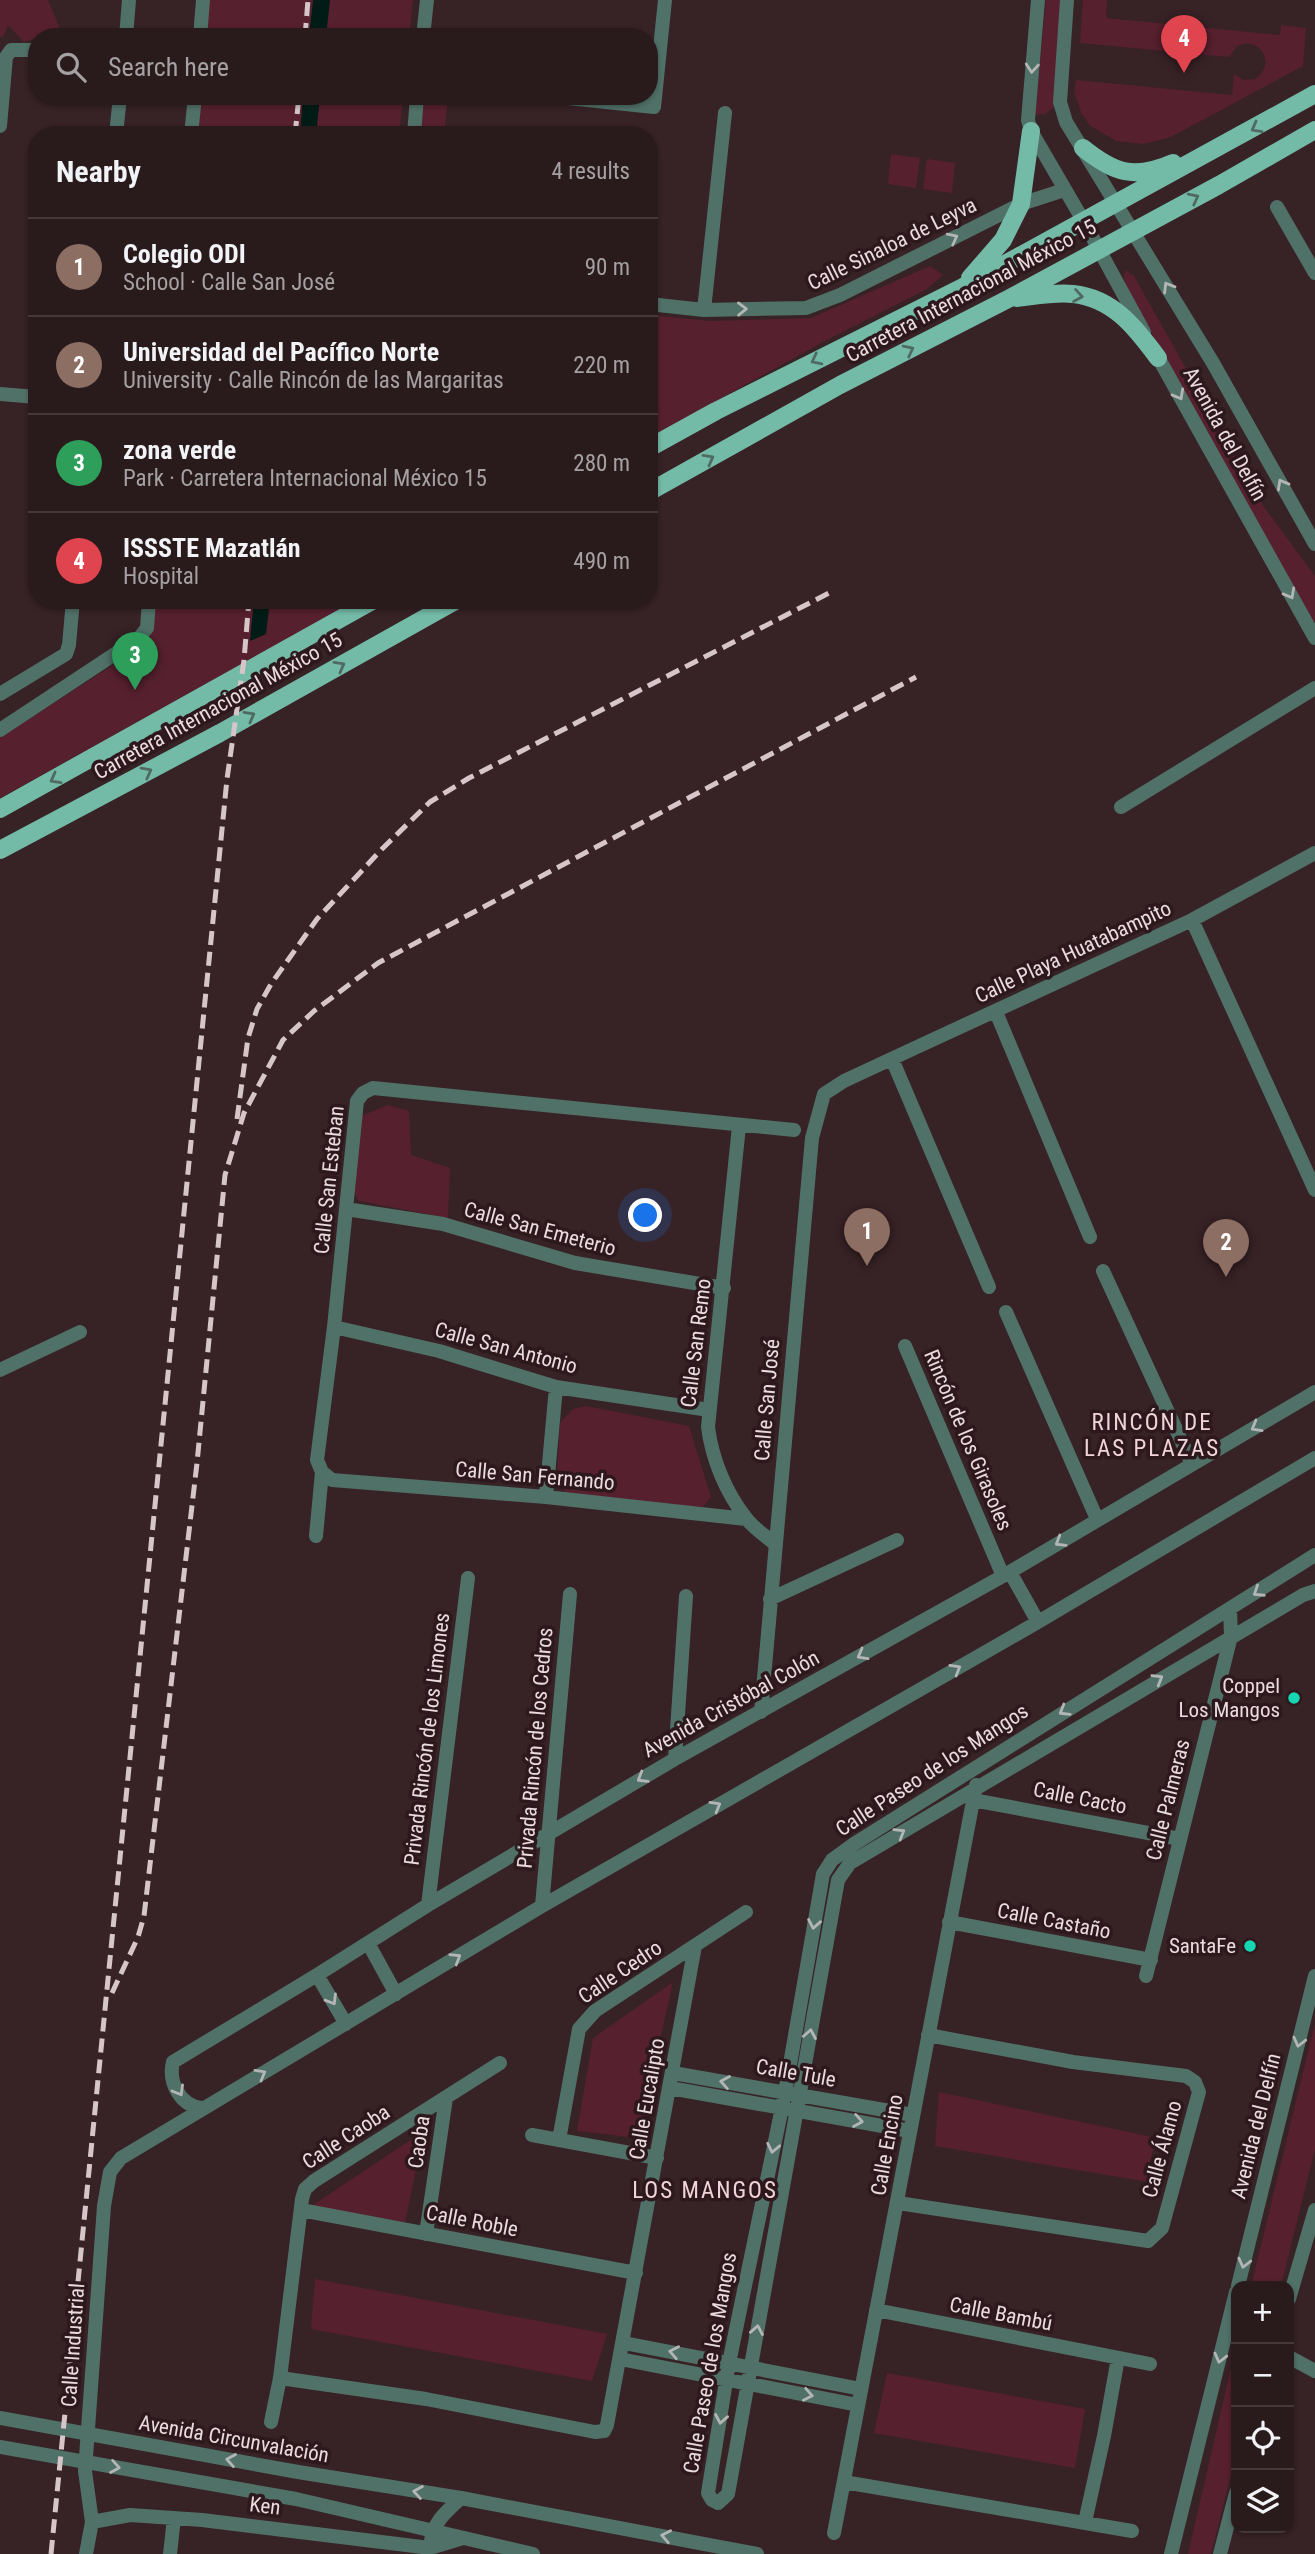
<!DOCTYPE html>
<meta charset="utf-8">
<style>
:root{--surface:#291a1c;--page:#312325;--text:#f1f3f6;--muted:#a5a1a3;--line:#45383b;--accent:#16d5b3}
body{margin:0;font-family:"Roboto Condensed",sans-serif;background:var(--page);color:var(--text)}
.controls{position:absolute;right:21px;bottom:21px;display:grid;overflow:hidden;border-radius:14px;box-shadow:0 2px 5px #0004}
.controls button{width:63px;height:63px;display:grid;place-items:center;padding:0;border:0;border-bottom:2px solid var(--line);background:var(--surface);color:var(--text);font:35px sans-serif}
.you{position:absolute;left:646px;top:1216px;width:24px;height:24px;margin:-18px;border:5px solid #fff;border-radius:50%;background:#1a73e8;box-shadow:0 0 0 10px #1a73e833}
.badge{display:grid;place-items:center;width:46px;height:46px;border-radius:50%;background:var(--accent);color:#fff;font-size:23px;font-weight:700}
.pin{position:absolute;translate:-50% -58px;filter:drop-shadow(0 2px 4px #0008)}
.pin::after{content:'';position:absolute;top:37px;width:24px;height:21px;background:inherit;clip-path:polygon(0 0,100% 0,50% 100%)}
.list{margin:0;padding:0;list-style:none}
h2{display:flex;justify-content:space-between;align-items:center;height:91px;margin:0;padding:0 28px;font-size:30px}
h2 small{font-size:23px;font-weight:400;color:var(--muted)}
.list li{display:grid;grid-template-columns:46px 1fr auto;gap:21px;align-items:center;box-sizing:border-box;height:98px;padding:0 28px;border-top:2px solid var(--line)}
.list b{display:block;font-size:26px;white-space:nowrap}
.list p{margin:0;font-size:23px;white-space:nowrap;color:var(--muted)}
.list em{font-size:23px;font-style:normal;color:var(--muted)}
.icon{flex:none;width:38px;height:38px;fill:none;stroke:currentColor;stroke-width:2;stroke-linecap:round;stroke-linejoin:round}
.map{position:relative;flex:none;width:1315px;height:2554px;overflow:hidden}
.search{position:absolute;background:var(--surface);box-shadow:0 2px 5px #0004;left:28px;top:28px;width:630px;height:77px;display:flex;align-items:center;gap:18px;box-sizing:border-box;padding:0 24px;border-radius:28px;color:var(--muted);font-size:26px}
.panel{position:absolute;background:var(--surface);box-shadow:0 2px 5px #0004;left:28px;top:126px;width:630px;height:483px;border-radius:28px}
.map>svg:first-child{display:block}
.green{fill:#57202f}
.water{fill:#011c16}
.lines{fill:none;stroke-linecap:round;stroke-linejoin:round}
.minor{stroke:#507168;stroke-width:14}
.tertiary{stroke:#507168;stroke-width:14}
.primary{stroke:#73baa7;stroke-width:18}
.rail{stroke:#d6c6c9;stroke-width:5;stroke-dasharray:14 7;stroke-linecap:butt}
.oneway{stroke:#b4b6b5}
.oneway2{stroke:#506a62}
.poi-dot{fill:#16d5b3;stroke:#2d191d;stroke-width:2.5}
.labels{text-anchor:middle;stroke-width:7;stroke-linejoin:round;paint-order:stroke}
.street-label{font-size:21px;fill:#eadbde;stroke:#2d191d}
.poi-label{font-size:21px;fill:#eadbde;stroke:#2d191d;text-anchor:end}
.neighbourhood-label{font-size:23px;letter-spacing:2px;fill:#f1d4d9;stroke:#2d191d}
</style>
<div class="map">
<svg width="1315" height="2554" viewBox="0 0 1315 2554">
<rect width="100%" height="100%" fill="#372226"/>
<path class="green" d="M0 0H48L59 26 54 33 24 42 8 25 3 37H0Z
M207 0H413L409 37H204Z
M1046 0H1066L1056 106 1045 114 1035 115Z
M1083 0H1107L1106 18 1280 35 1281 25 1306 28 1303 66 1171 137 1144 144 1116 141 1089 125 1081 112 1074 92 1076 80 1232 95 1234 74 1244 80 1255 79C1277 65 1261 35 1237 46L1229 57 1080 43Z
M199 96H403L399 135H195Z
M421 96 448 98 444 135H418Z
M891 154 920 158 916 188 888 184Z
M927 159 955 163 952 193 923 189Z
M930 266 943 275 927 289 823 342 649 438V315L710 321 811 318Z
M1125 270 1134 276 1264 507 1315 576V626L1127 289 1124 279Z
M154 600H357L0 798V738L150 641Z
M388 1105 409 1111 411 1155 450 1168 448 1218 359 1201 353 1189 361 1116Z
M586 1406 689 1426 711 1497 703 1507 568 1500 557 1474 560 1423 573 1409Z
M673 1982 638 2138 577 2131 593 2038Z
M1315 2023V2149L1281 2286H1251Z
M939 2092 1157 2138 1150 2161 1149 2182 935 2146Z
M424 2131 405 2223 307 2209Z
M315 2279 607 2334 592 2381 311 2329Z
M1236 2346V2455L1211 2554H1188Z
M887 2373 1085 2409 1075 2468 874 2433Z"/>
<path class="water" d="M313 0H330L326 37H309Z
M303 96H320L316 135H300Z
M254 600H270L266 634 250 641Z"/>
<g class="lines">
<path class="minor" d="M126 37 129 0
M200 37 203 0
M423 37 427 0
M549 96 654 107 665 0
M0 126 6 57 11 50H37
M116 135 120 96
M191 135 195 96
M414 135 417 96
M1277 207 1315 273
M649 304 704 310 806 308 840 295 1021 204 1064 190
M704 310 725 113
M0 394 37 397
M0 694 66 654 69 645 73 600
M0 730 139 638 147 628 149 600
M1121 807 1315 688
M1192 920 1315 1190
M996 1012 1090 1237
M892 1059 989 1287
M739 1126 708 1427C712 1459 726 1493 746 1518 753 1528 766 1536 775 1544
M346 1209 443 1224 575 1263 724 1288
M1103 1271 1192 1464
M1006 1312 1097 1519
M334 1327 439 1351 556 1387 709 1410
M905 1346 1003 1576
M0 1370 80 1332
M322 1472 332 1480 546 1497 746 1519
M546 1497 556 1387
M316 1536 322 1472 317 1460 334 1327 357 1101 363 1093 373 1088 794 1130
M1315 1555 854 1844 832 1860 823 1874 785 2093 729 2363 708 2493 712 2500 718 2503 728 2494 838 1880 850 1863 1303 1595 1315 1591
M1010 1572 1038 1622
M770 1599 897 1540
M761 1712 812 1138 824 1094 844 1081 917 1047 1192 920 1315 853
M675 1759 686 1596
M973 1800 1180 1839
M428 1905 468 1578
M542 1906 570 1594
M949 1922 1151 1960
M368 1943 396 1994
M317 1975 346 2024
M1146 1976 1231 1636 1230 1610
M673 2073 913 2115
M670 2088 910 2131
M202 2108C180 2106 168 2082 173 2062L317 1975 428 1905 675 1759 1003 1576 1315 1392
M532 2135 657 2158
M559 2140 579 2029 595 2011 746 1912
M898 2203 1148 2241 1162 2228 1199 2092 1195 2082 1186 2076 1073 2062 928 2035
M301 2210 636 2273
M426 2234 446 2098
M876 2310 1150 2364
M624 2343 861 2389
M1289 2357 1315 2371
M620 2359 858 2405
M280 2378 426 2399 595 2432 604 2431 607 2425 695 1946
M271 2422 280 2378 302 2199 305 2189 314 2181 500 2063
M844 2482 1132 2531
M92 2522 85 2471 104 2206 110 2172 121 2158 542 1906 1038 1622 1315 1458
M1085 2522 1104 2436 1118 2358
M834 2533 976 1785
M431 2541C433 2522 447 2511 461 2498
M86 2554 92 2522 130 2515 202 2520 430 2548 463 2538
M170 2554 174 2518"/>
<path class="tertiary" d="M1038 0 1028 120 1031 131 1084 222 1144 332
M1067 0 1060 102 1066 122 1213 363 1315 544
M1154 350 1315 638
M1238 2286 1315 1976
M1289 2299 1315 2210
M0 2418 298 2472 461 2498 757 2554
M0 2447 296 2499 533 2554
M1171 2554 1236 2292
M1220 2554 1236 2493"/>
<path class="primary" d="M1083 148C1114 173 1134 180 1173 163
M970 278 1003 240 1021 204 1031 131
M1017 298C1035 296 1055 292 1073 294 1113 298 1136 328 1158 358
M649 448 716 411 963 287 1315 94
M649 492 840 385 1010 298 1219 185 1315 130
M0 809 374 600
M0 850 220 733 457 600"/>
<path class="rail" d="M305 37 308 0
M295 135 299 96
M237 1119 248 1038 257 1009 271 984 317 919 382 849 430 802 469 778 831 592
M112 1993 138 1937 144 1916 197 1463 225 1175 244 1113 283 1040 314 1011 378 963 916 677
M51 2554 227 779 244 660 249 600"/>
</g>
<defs><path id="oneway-chevron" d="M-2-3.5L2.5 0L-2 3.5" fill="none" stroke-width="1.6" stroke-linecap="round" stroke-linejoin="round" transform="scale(1.75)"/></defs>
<g class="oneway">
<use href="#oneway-chevron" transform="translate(1032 68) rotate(95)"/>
<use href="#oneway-chevron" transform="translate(953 238) rotate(-27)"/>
<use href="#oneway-chevron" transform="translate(1168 287) rotate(-121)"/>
<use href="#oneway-chevron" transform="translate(742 309) rotate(-1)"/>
<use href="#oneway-chevron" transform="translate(1179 395) rotate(61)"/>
<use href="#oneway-chevron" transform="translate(1282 484) rotate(-119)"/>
<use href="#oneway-chevron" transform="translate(1290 594) rotate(61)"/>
<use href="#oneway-chevron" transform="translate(1256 1427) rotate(150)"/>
<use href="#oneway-chevron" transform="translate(1060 1542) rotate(149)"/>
<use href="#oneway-chevron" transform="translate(1258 1592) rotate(147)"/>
<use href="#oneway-chevron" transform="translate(862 1655) rotate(151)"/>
<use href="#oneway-chevron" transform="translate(956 1669) rotate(-30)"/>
<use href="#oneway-chevron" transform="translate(1158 1679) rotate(-31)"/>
<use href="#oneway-chevron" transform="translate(1064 1711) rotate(149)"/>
<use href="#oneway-chevron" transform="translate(642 1778) rotate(149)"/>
<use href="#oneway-chevron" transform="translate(716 1806) rotate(-30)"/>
<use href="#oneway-chevron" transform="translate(900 1833) rotate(-31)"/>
<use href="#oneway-chevron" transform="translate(814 1924) rotate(100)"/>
<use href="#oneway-chevron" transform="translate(456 1958) rotate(-31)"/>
<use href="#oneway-chevron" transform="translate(332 2000) rotate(59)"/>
<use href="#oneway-chevron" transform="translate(810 2034) rotate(-80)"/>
<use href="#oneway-chevron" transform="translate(1299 2042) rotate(104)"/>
<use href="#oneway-chevron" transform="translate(261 2074) rotate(-30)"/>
<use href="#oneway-chevron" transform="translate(725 2082) rotate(-170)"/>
<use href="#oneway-chevron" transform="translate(179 2091) rotate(60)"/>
<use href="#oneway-chevron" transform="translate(858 2121) rotate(10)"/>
<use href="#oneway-chevron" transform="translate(773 2148) rotate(102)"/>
<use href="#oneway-chevron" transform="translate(1244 2263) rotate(104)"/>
<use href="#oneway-chevron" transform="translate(757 2330) rotate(-80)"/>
<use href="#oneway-chevron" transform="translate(674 2352) rotate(-169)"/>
<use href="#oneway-chevron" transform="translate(1220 2358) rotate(104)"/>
<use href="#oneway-chevron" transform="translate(808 2395) rotate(11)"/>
<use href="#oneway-chevron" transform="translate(721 2419) rotate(100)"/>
<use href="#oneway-chevron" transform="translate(231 2460) rotate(-170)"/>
<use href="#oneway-chevron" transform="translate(115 2467) rotate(10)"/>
<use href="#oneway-chevron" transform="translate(418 2492) rotate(-171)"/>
<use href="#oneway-chevron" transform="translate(666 2536) rotate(-169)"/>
</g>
<g class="oneway2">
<use href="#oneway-chevron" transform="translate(1256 128) rotate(151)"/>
<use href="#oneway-chevron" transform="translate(1194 198) rotate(-27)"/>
<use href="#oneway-chevron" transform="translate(1078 296) rotate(9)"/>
<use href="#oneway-chevron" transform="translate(909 350) rotate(-27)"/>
<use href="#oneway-chevron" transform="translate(816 360) rotate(153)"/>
<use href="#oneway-chevron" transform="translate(709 459) rotate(-29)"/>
<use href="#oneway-chevron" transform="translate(340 666) rotate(-29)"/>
<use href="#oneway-chevron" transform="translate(250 716) rotate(-29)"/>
<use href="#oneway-chevron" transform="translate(147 772) rotate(-28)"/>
<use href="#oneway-chevron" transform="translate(55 779) rotate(151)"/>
</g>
<g class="poi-dot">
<circle cx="1294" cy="1698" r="7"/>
<circle cx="1250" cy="1946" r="7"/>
</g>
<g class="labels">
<g class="street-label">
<text transform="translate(892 244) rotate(-26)" y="7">Calle Sinaloa de Leyva</text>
<text transform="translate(971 291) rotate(-28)" y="7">Carretera Internacional México 15</text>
<text transform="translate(1225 434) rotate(61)" y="7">Avenida del Delfín</text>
<text transform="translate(218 706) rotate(-29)" y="7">Carretera Internacional México 15</text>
<text transform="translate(1073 952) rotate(-25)" y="7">Calle Playa Huatabampito</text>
<text transform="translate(329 1180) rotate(-84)" y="7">Calle San Esteban</text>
<text transform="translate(540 1229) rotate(15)" y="7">Calle San Emeterio</text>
<text transform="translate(696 1343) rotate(-83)" y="7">Calle San Remo</text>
<text transform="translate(506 1348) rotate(15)" y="7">Calle San Antonio</text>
<text transform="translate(767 1400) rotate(-85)" y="7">Calle San José</text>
<text transform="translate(968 1440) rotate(67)" y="7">Rincón de los Girasoles</text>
<text transform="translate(535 1476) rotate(5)" y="7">Calle San Fernando</text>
<text transform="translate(731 1704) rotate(-29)" y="7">Avenida Cristóbal Colón</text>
<text transform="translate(427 1739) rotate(-83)" y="7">Privada Rincón de los Limones</text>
<text transform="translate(535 1748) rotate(-85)" y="7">Privada Rincón de los Cedros</text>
<text transform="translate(932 1770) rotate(-33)" y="7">Calle Paseo de los Mangos</text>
<text transform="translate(1080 1798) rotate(11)" y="7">Calle Cacto</text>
<text transform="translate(1168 1800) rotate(-76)" y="7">Calle Palmeras</text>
<text transform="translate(1054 1921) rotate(11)" y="7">Calle Castaño</text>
<text transform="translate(620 1972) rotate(-34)" y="7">Calle Cedro</text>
<text transform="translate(796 2073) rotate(10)" y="7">Calle Tule</text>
<text transform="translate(647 2099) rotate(-80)" y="7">Calle Eucalipto</text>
<text transform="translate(1256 2126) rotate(-76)" y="7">Avenida del Delfín</text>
<text transform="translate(346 2137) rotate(-33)" y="7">Calle Caoba</text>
<text transform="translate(419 2142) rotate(-82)" y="7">Caoba</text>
<text transform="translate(887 2145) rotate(-80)" y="7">Calle Encino</text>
<text transform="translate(1162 2149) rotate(-75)" y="7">Calle Álamo</text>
<text transform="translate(472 2221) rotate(11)" y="7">Calle Roble</text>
<text transform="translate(1001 2314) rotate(11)" y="7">Calle Bambú</text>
<text transform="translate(73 2345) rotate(-86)" y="7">Calle Industrial</text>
<text transform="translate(710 2363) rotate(-80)" y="7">Calle Paseo de los Mangos</text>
<text transform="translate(234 2439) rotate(10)" y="7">Avenida Circunvalación</text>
<text transform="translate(265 2506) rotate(7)" y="7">Ken</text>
</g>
<g class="poi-label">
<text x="1280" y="1693">Coppel<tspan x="1280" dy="24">Los Mangos</tspan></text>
<text x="1236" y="1953">SantaFe</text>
</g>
<g class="neighbourhood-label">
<text x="1152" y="1430">RINCÓN DE<tspan x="1152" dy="26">LAS PLAZAS</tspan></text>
<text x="705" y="2198">LOS MANGOS</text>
</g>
</g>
</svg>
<div class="controls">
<button>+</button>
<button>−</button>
<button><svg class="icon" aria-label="locate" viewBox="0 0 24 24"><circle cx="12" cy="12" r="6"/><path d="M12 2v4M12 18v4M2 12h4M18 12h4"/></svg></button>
<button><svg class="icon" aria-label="layers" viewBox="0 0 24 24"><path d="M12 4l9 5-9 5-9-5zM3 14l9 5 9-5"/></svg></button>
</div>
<div class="you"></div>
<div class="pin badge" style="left:867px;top:1266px;background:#8d6e63">1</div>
<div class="pin badge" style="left:1226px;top:1277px;background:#8d6e63">2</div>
<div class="pin badge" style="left:135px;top:690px;background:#2e9e5b">3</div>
<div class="pin badge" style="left:1184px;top:73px;background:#e0444e">4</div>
<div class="search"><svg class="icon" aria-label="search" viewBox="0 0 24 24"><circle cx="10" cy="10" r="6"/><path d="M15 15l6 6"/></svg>Search here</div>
<section class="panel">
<h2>Nearby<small>4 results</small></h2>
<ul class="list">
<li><span class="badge" style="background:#8d6e63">1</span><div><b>Colegio ODI</b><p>School · Calle San José</p></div><em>90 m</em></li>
<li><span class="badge" style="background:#8d6e63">2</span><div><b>Universidad del Pacífico Norte</b><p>University · Calle Rincón de las Margaritas</p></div><em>220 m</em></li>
<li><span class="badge" style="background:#2e9e5b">3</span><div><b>zona verde</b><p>Park · Carretera Internacional México 15</p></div><em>280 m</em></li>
<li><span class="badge" style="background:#e0444e">4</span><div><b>ISSSTE Mazatlán</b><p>Hospital</p></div><em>490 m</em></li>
</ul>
</section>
</div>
